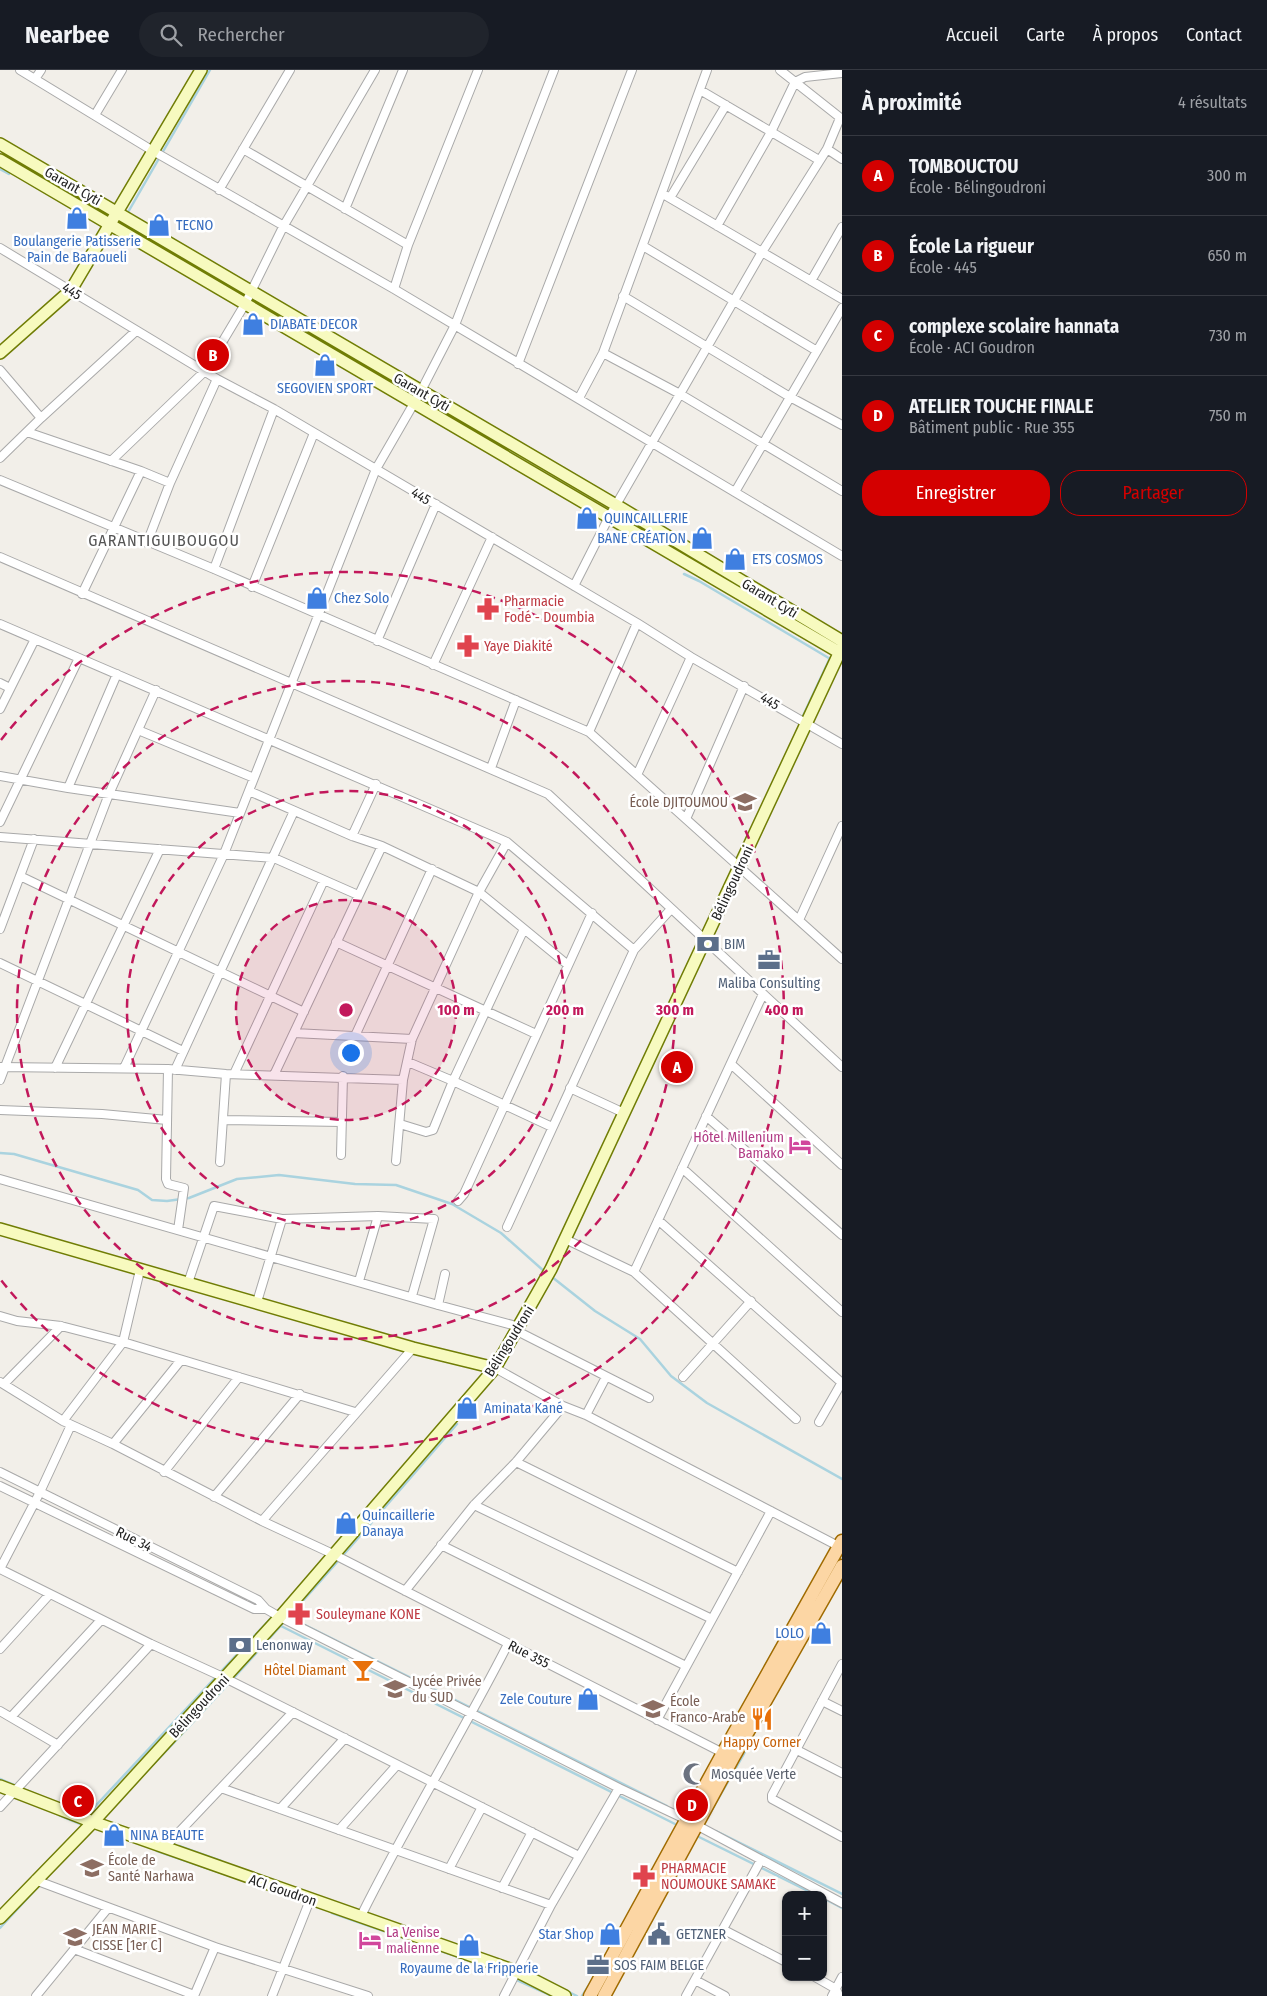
<!DOCTYPE html>
<html lang="fr">
<meta charset="utf-8">
<style>
:root{--surface:#171b24;--page:#20242c;--text:#f1f3f6;--muted:#9ea1a6;--line:#363941;--accent:#d40000}
body{margin:0;font-family:"Fira Sans Condensed",sans-serif;background:var(--page);color:var(--text)}
.controls{position:absolute;right:15px;bottom:15px;display:grid;overflow:hidden;border-radius:10px;box-shadow:0 1px 4px #0004}
.controls button{width:45px;height:45px;display:grid;place-items:center;padding:0;border:0;border-bottom:1px solid var(--line);background:var(--surface);color:var(--text);font:25px sans-serif}
.you{position:absolute;left:350px;top:982px;width:18px;height:18px;margin:-12px;border:4px solid #fff;border-radius:50%;background:#1a73e8;box-shadow:0 0 0 8px #1a73e833}
.badge{display:grid;place-items:center;width:32px;height:32px;border-radius:50%;background:var(--accent);color:#fff;font-size:16px;font-weight:700}
.pin{position:absolute;translate:-50% -50%;border:2px solid #fff;box-shadow:0 1px 5px #0006}
.list{margin:0;padding:0;list-style:none}
h2{display:flex;justify-content:space-between;align-items:center;height:65px;margin:0;padding:0 20px;font-size:21px}
h2 small{font-size:16px;font-weight:400;color:var(--muted)}
.list li{display:grid;grid-template-columns:32px 1fr auto;gap:15px;align-items:center;box-sizing:border-box;height:80px;padding:0 20px;border-top:1px solid var(--line)}
.list b{display:block;font-size:19px;white-space:nowrap}
.list p{margin:0;font-size:16px;white-space:nowrap;color:var(--muted)}
.list em{font-size:16px;font-style:normal;color:var(--muted)}
.actions{display:flex;gap:10px;padding:15px 20px}
.actions a{flex:1;padding:11px 0;border:1px solid var(--accent);border-radius:20px;text-align:center;font-size:18px;color:var(--accent)}
.actions .main{background:var(--accent);color:#fff}
.icon{flex:none;width:28px;height:28px;fill:none;stroke:currentColor;stroke-width:2;stroke-linecap:round;stroke-linejoin:round}
.map{position:relative;flex:none;width:842px;height:1926px;overflow:hidden}
header{display:flex;align-items:center;gap:30px;box-sizing:border-box;height:70px;padding:0 25px;background:var(--surface);border-bottom:1px solid var(--line)}
header strong{font-size:24px}
nav{display:flex;gap:28px;margin-inline-start:auto;font-size:18px}
.search{width:350px;height:45px;background:var(--page);display:flex;align-items:center;gap:12px;box-sizing:border-box;padding:0 18px;border-radius:28px;color:var(--muted);font-size:19px}
main{display:flex}
aside{flex:1;background:var(--surface)}
.map>svg:first-child{display:block}
.lines{fill:none;stroke-linecap:round;stroke-linejoin:round}
.stream{stroke:#aad3df;stroke-width:2.5}
.street-casing{stroke:#a9a9a9;stroke-width:10}
.secondary-casing{stroke:#707d05;stroke-width:14}
.primary-casing{stroke:#a06b00;stroke-width:15}
.street{stroke:#fff;stroke-width:8}
.secondary{stroke:#f7fabf;stroke-width:11}
.primary{stroke:#fcd6a4;stroke-width:12}
.ring{fill:none;stroke:#c2185b;stroke-width:2.5;stroke-dasharray:9 6}
.labels{text-anchor:middle;stroke-width:5;stroke-linejoin:round;paint-order:stroke}
.street-label{font-size:14px;fill:#222;stroke:#fff}
.shop-label{font-size:14px;fill:#366cbe;stroke:#fff;text-anchor:start}
.health-label{font-size:14px;fill:#be3a42;stroke:#fff;text-anchor:start}
.education-label{font-size:14px;fill:#785e54;stroke:#fff;text-anchor:start}
.service-label{font-size:14px;fill:#4e5e75;stroke:#fff;text-anchor:start}
.hotel-label{font-size:14px;fill:#b23c85;stroke:#fff;text-anchor:end}
.food-label{font-size:14px;fill:#c56008;stroke:#fff;text-anchor:end}
.worship-label{font-size:14px;fill:#5b616d;stroke:#fff;text-anchor:start}
.quarter-label{font-size:16px;letter-spacing:1px;fill:#555;stroke:#fff}
.centre{fill:#c2185b;stroke:#fff;stroke-width:2.5}
.ring-label{font-size:15px;text-anchor:middle;font-weight:bold;fill:#c2185b;stroke:#fff;stroke-width:5;stroke-linejoin:round;paint-order:stroke}
</style>
<header>
<strong>Nearbee</strong>
<div class="search"><svg class="icon" aria-label="search" viewBox="0 0 24 24"><circle cx="10" cy="10" r="6"/><path d="M15 15l6 6"/></svg>Rechercher</div>
<nav><a>Accueil</a><a>Carte</a><a>À propos</a><a>Contact</a></nav>
</header>
<main>
<div class="map">
<svg width="842" height="1926" viewBox="0 0 842 1926">
<rect width="100%" height="100%" fill="#f2efe9"/>
<g class="lines">
<path class="stream" d="M0 99 9 104
M127 144 210 0
M684 504 699 511 832 590
M802 648 830 588
M0 1083 14 1084 100 1109
M100 1109 138 1120 152 1130 167 1131 189 1128 237 1109 279 1105 355 1114 396 1115 452 1134 501 1163 545 1202
M552 1207 595 1241 640 1269 671 1306 707 1333 842 1409
M289 1547 667 1736
M281 1556 677 1755
M765 1596 802 1530
M146 1702C254 1589 356 1471 457 1354
M0 1709 40 1726
M710 1743 745 1682
M59 1745 83 1755
M87 1745 272 1547
M716 1761 842 1824
M697 1766 816 1825
M179 1776 221 1791
M157 1781 230 1806
M823 1828 842 1838
M332 1843 487 1897
M0 1858 48 1806
M492 1899 552 1926
M567 1921 577 1926
M582 1926 591 1912"/>
<defs>
<path id="street" d="M20 0 153 81 394 219 842 486
M780 0 842 49
M35 9 41 0
M700 20 819 90
M95 45 122 0
M243 79 408 175
M827 79 842 89
M219 120 290 0
M663 124 842 229
M670 128 726 35
M345 139 403 0
M717 156 771 62 795 12 805 7 842 3
M643 176 817 281
M0 178 217 309 274 339 637 553 691 587 842 674
M811 211 842 157
M394 219 408 175 478 0
M623 226 790 327 842 355
M603 283 680 324 842 421
M518 294 632 0
M0 300 41 348
M579 328 603 283 707 0
M27 362 141 401 170 413
M0 388 41 348 136 261
M111 391 205 301 245 234 283 157 375 0
M0 410 214 499 589 662 842 889
M735 422 842 238
M147 473 170 413 217 309
M0 487 548 724 842 997
M214 499 274 339
M574 516 609 447 762 182 827 79 840 48
M252 517 314 363
M82 524 141 401
M0 554 507 772 634 880
M377 571 436 434
M433 595 492 467
M0 613 10 618
M0 639 35 569
M138 660 254 708
M589 662 637 553
M491 698 516 630
M637 705 691 587
M0 706 68 718 240 743
M68 718 117 604
M249 721 352 766 382 776 479 822 568 895
M686 749 744 616
M0 752 79 588
M352 766 376 714
M0 767 274 788 358 825
M20 806 304 942
M799 850 842 756
M0 859 34 769
M336 872 536 964
M0 893 183 981
M294 963 412 969
M355 966 432 799
M408 992 453 1011 552 1057
M731 994 842 1095
M0 997 168 999 226 1004 403 1010
M55 998 160 779
M124 998 224 784 376 399 421 321 455 255 554 0
M168 999 166 1109 168 1114 184 1118 178 1160
M175 1000 294 741
M234 1004 324 810
M274 1005 382 776
M0 1010 109 724 156 620
M570 1018 624 1043
M0 1040 102 1044 167 1050
M706 1046 842 1165
M223 1050 342 1052
M400 1054 426 1062 433 1060 453 1011 524 859
M341 1085 343 1006
M396 1091 403 1010 412 969 479 822 507 772
M220 1092 226 1004
M682 1098 842 1242
M0 1109 438 1235 520 1257
M458 1131 464 1124 592 843
M658 1150 842 1313
M507 1157 634 880 671 839
M565 1169 634 1202 796 1349
M634 1202 763 924
M359 1211 378 1146
M188 1213 214 1136 282 1149 378 1146 434 1149 412 1226
M257 1232 282 1149
M438 1235 445 1204
M0 1246 17 1251 61 1256 123 1272 355 1342
M517 1261 649 1328
M495 1298 563 1336 586 1345 842 1478
M683 1307 751 1231
M0 1312 63 1351 113 1374 262 1451 335 1485 723 1683
M4 1314 61 1256
M586 1345 606 1307
M63 1351 123 1272 140 1200
M819 1352 842 1312
M113 1374 181 1290
M516 1392 738 1502
M0 1402 258 1530 266 1539 280 1547 619 1718 687 1750 842 1833
M164 1402 239 1307
M0 1416 254 1539H266
M214 1427 300 1324
M474 1435 712 1549
M262 1451 413 1278
M441 1475 686 1596
M0 1499 151 1574 225 1608 579 1786
M0 1499 40 1422 71 1355
M405 1521 474 1435 516 1392 563 1336
M0 1579 49 1525
M842 1594 772 1725V1729L842 1767
M822 1631 842 1641
M0 1641 58 1675
M11 1647 101 1550
M657 1650 771 1441
M795 1679 842 1703
M221 1718 551 1835
M0 1737 151 1574
M280 1739 345 1668
M339 1760 397 1695
M165 1777 293 1642
M449 1799 482 1737
M35 1810 215 1877 368 1926
M502 1818 532 1762
M361 1846C407 1753 461 1666 508 1574
M724 1860 786 1892
M74 1879 194 1925
M815 1907 836 1919 839 1926
M695 1910 725 1926
M36 1926 108 1838
M194 1926 215 1877
M272 1926 310 1830
M504 1926 551 1835 619 1718
M686 1926 761 1790
M832 1926 842 1907"/>
<path id="secondary" d="M0 74 616 435 842 571
M0 90 842 584
M0 283 71 220 201 0
M0 1159 413 1278 495 1298
M0 1716 93 1752 518 1902 565 1926
M0 1848 93 1752 280 1547 495 1298 551 1199 842 577"/>
<path id="primary" d="M590 1926 723 1683 842 1471
M604 1926 733 1688 842 1496"/>
</defs>
<use href="#street" class="street-casing"/>
<use href="#secondary" class="secondary-casing"/>
<use href="#primary" class="primary-casing"/>
<use href="#street" class="street"/>
<use href="#secondary" class="secondary"/>
<use href="#primary" class="primary"/>
</g>
<circle cx="346" cy="940" r="110" fill="#c2185b" fill-opacity=".12"/>
<g class="ring">
<circle cx="346" cy="940" r="110"/>
<circle cx="346" cy="940" r="219"/>
<circle cx="346" cy="940" r="329"/>
<path d="M1 670A438 438 0 1 1 1 1210"/>
</g>
<defs>
<symbol id="shop-bare" viewBox="-9 -9 18 18"><path d="M-5-2.5h2.3a2.7 3.5 0 0 1 5.4 0H5L5.5 6h-11ZM-1.5-2.5h3a1.5 2.3 0 0 0-3 0Z" fill="#3f7fe0" stroke="#fff" stroke-width="2.5" paint-order="stroke"/></symbol>
<symbol id="pharmacy-bare" viewBox="-9 -9 18 18"><path d="M-2-6h4v4h4v4h-4v4h-4v-4h-4v-4h4Z" fill="#e0444e" stroke="#fff" stroke-width="2.5" paint-order="stroke"/></symbol>
<symbol id="school-bare" viewBox="-9 -9 18 18"><path d="M0-5L7-2L0 1L-7-2ZM-4 1L0 2.5L4 1V4Q0 6-4 4Z" fill="#8d6e63" stroke="#fff" stroke-width="2.5" paint-order="stroke"/></symbol>
<symbol id="bank-bare" viewBox="-9 -9 18 18"><path d="M-6-4H6V4H-6ZM0-2.3a2.3 2.3 0 1 0 0 4.6a2.3 2.3 0 1 0 0-4.6Z" fill="#5c6f8a" stroke="#fff" stroke-width="2.5" paint-order="stroke"/></symbol>
<symbol id="office-bare" viewBox="-9 -9 18 18"><path d="M-6-3h4V-5.5h4V-3h4V5H-6ZM-1-4.5V-3h2v-1.5ZM-6 0V1H6V0Z" fill="#5c6f8a" stroke="#fff" stroke-width="2.5" paint-order="stroke"/></symbol>
<symbol id="hotel-bare" viewBox="-9 -9 18 18"><path d="M-6-4.5h1.5V1H6V5H4.5V3h-9V5H-6ZM-4 0a1.8 1.8 0 1 1 3.6 0ZM.5 0V-2.5h3Q6-2.5 6 0Z" fill="#d1479c" stroke="#fff" stroke-width="2.5" paint-order="stroke"/></symbol>
<symbol id="bar-bare" viewBox="-9 -9 18 18"><path d="M-6-5H6L.8 .8V4.5H3.5V6h-7V4.5H-.8V.8Z" fill="#e8710a" stroke="#fff" stroke-width="2.5" paint-order="stroke"/></symbol>
<symbol id="restaurant-bare" viewBox="-9 -9 18 18"><path d="M-5-6h1v4h1v-4h1v4h1v-4h1v5L-1.5 .5V6h-2V.5L-5-1ZM5-6V6H3V1.5H1.5Q1.5-4 5-6Z" fill="#e8710a" stroke="#fff" stroke-width="2.5" paint-order="stroke"/></symbol>
<symbol id="mosque-bare" viewBox="-9 -9 18 18"><path d="M3.5-4.9A6 6 0 1 0 3.5 4.9A5 5 0 1 1 3.5-4.9Z" fill="#6b7280" stroke="#fff" stroke-width="2.5" paint-order="stroke"/></symbol>
<symbol id="civic-bare" viewBox="-9 -9 18 18"><path d="M-.6-6.5H3V-4.5H.6V-3L4-1V1h2V6H-6V1h2V-1L-.6-3ZM-1.2 2.5V6h2.4V2.5Z" fill="#5c6f8a" stroke="#fff" stroke-width="2.5" paint-order="stroke"/></symbol>
</defs>
<g fill-rule="evenodd">
<use href="#shop-bare" x="61" y="132" width="32" height="32"/>
<use href="#shop-bare" x="143" y="139" width="32" height="32"/>
<use href="#shop-bare" x="237" y="238" width="32" height="32"/>
<use href="#shop-bare" x="309" y="279" width="32" height="32"/>
<use href="#shop-bare" x="571" y="432" width="32" height="32"/>
<use href="#shop-bare" x="686" y="452" width="32" height="32"/>
<use href="#shop-bare" x="719" y="473" width="32" height="32"/>
<use href="#shop-bare" x="301" y="512" width="32" height="32"/>
<use href="#pharmacy-bare" x="472" y="523" width="32" height="32"/>
<use href="#pharmacy-bare" x="452" y="560" width="32" height="32"/>
<use href="#school-bare" x="729" y="716" width="32" height="32"/>
<use href="#bank-bare" x="692" y="858" width="32" height="32"/>
<use href="#office-bare" x="753" y="874" width="32" height="32"/>
<use href="#hotel-bare" x="784" y="1059" width="32" height="32"/>
<use href="#shop-bare" x="451" y="1322" width="32" height="32"/>
<use href="#shop-bare" x="330" y="1437" width="32" height="32"/>
<use href="#pharmacy-bare" x="283" y="1528" width="32" height="32"/>
<use href="#shop-bare" x="805" y="1547" width="32" height="32"/>
<use href="#bank-bare" x="224" y="1559" width="32" height="32"/>
<use href="#bar-bare" x="347" y="1584" width="32" height="32"/>
<use href="#school-bare" x="379" y="1603" width="32" height="32"/>
<use href="#shop-bare" x="572" y="1613" width="32" height="32"/>
<use href="#school-bare" x="637" y="1623" width="32" height="32"/>
<use href="#restaurant-bare" x="746" y="1633" width="32" height="32"/>
<use href="#mosque-bare" x="678" y="1688" width="32" height="32"/>
<use href="#shop-bare" x="98" y="1749" width="32" height="32"/>
<use href="#school-bare" x="76" y="1782" width="32" height="32"/>
<use href="#pharmacy-bare" x="628" y="1790" width="32" height="32"/>
<use href="#shop-bare" x="594" y="1848" width="32" height="32"/>
<use href="#civic-bare" x="643" y="1848" width="32" height="32"/>
<use href="#school-bare" x="59" y="1851" width="32" height="32"/>
<use href="#hotel-bare" x="354" y="1854" width="32" height="32"/>
<use href="#shop-bare" x="453" y="1859" width="32" height="32"/>
<use href="#office-bare" x="582" y="1879" width="32" height="32"/>
</g>
<g class="labels">
<g class="street-label">
<text transform="translate(73 116) rotate(30)" y="5">Garant Cyti</text>
<text transform="translate(72 221) rotate(31)" y="5">445</text>
<text transform="translate(422 322) rotate(30)" y="5">Garant Cyti</text>
<text transform="translate(421 426) rotate(30)" y="5">445</text>
<text transform="translate(770 528) rotate(31)" y="5">Garant Cyti</text>
<text transform="translate(770 631) rotate(30)" y="5">445</text>
<text transform="translate(732 813) rotate(-65)" y="5">Bélingoudroni</text>
<text transform="translate(509 1271) rotate(-58)" y="5">Bélingoudroni</text>
<text transform="translate(134 1469) rotate(26)" y="5">Rue 34</text>
<text transform="translate(529 1584) rotate(27)" y="5">Rue 355</text>
<text transform="translate(199 1636) rotate(-47)" y="5">Bélingoudroni</text>
<text transform="translate(283 1820) rotate(19)" y="5">ACI Goudron</text>
</g>
<g class="shop-label">
<text x="176" y="160">TECNO</text>
<text x="77" y="176" text-anchor="middle">Boulangerie Patisserie<tspan x="77" dy="16">Pain de Baraoueli</tspan></text>
<text x="270" y="259">DIABATE DECOR</text>
<text x="325" y="323" text-anchor="middle">SEGOVIEN SPORT</text>
<text x="604" y="453">QUINCAILLERIE</text>
<text x="686" y="473" text-anchor="end">BANE CRÉATION</text>
<text x="752" y="494">ETS COSMOS</text>
<text x="334" y="533">Chez Solo</text>
<text x="484" y="1343">Aminata Kané</text>
<text x="362" y="1450">Quincaillerie<tspan x="362" dy="16">Danaya</tspan></text>
<text x="804" y="1568" text-anchor="end">LOLO</text>
<text x="572" y="1634" text-anchor="end">Zele Couture</text>
<text x="130" y="1770">NINA BEAUTE</text>
<text x="594" y="1869" text-anchor="end">Star Shop</text>
<text x="469" y="1903" text-anchor="middle">Royaume de la Fripperie</text>
</g>
<g class="health-label">
<text x="504" y="536">Pharmacie<tspan x="504" dy="16">Fodé - Doumbia</tspan></text>
<text x="484" y="581">Yaye Diakité</text>
<text x="316" y="1549">Souleymane KONE</text>
<text x="661" y="1803">PHARMACIE<tspan x="661" dy="16">NOUMOUKE SAMAKE</tspan></text>
</g>
<g class="education-label">
<text x="728" y="737" text-anchor="end">École DJITOUMOU</text>
<text x="412" y="1616">Lycée Privée<tspan x="412" dy="16">du SUD</tspan></text>
<text x="670" y="1636">École<tspan x="670" dy="16">Franco-Arabe</tspan></text>
<text x="108" y="1795">École de<tspan x="108" dy="16">Santé Narhawa</tspan></text>
<text x="92" y="1864">JEAN MARIE<tspan x="92" dy="16">CISSE [1er C]</tspan></text>
</g>
<g class="service-label">
<text x="724" y="879">BIM</text>
<text x="769" y="918" text-anchor="middle">Maliba Consulting</text>
<text x="256" y="1580">Lenonway</text>
<text x="676" y="1869">GETZNER</text>
<text x="614" y="1900">SOS FAIM BELGE</text>
</g>
<g class="hotel-label">
<text x="784" y="1072">Hôtel Millenium<tspan x="784" dy="16">Bamako</tspan></text>
<text x="386" y="1867" text-anchor="start">La Venise<tspan x="386" dy="16">malienne</tspan></text>
</g>
<g class="food-label">
<text x="346" y="1605">Hôtel Diamant</text>
<text x="762" y="1677" text-anchor="middle">Happy Corner</text>
</g>
<g class="worship-label">
<text x="711" y="1709">Mosquée Verte</text>
</g>
<g class="quarter-label">
<text x="164" y="476">GARANTIGUIBOUGOU</text>
</g>
</g>
<circle cx="346" cy="940" r="8" class="centre"/>
<g class="ring-label">
<text x="456" y="945">100 m</text>
<text x="565" y="945">200 m</text>
<text x="675" y="945">300 m</text>
<text x="784" y="945">400 m</text>
</g>
</svg>
<div class="controls">
<button>+</button>
<button>−</button>
</div>
<div class="you"></div>
<div class="pin badge" style="left:677px;top:997px">A</div>
<div class="pin badge" style="left:213px;top:285px">B</div>
<div class="pin badge" style="left:78px;top:1731px">C</div>
<div class="pin badge" style="left:692px;top:1735px">D</div>
</div>
<aside>
<h2>À proximité<small>4 résultats</small></h2>
<ul class="list">
<li><span class="badge">A</span><div><b>TOMBOUCTOU</b><p>École · Bélingoudroni</p></div><em>300 m</em></li>
<li><span class="badge">B</span><div><b>École La rigueur</b><p>École · 445</p></div><em>650 m</em></li>
<li><span class="badge">C</span><div><b>complexe scolaire hannata</b><p>École · ACI Goudron</p></div><em>730 m</em></li>
<li><span class="badge">D</span><div><b>ATELIER TOUCHE FINALE</b><p>Bâtiment public · Rue 355</p></div><em>750 m</em></li>
</ul>
<div class="actions"><a class="main">Enregistrer</a><a>Partager</a></div>
</aside>
</main>
